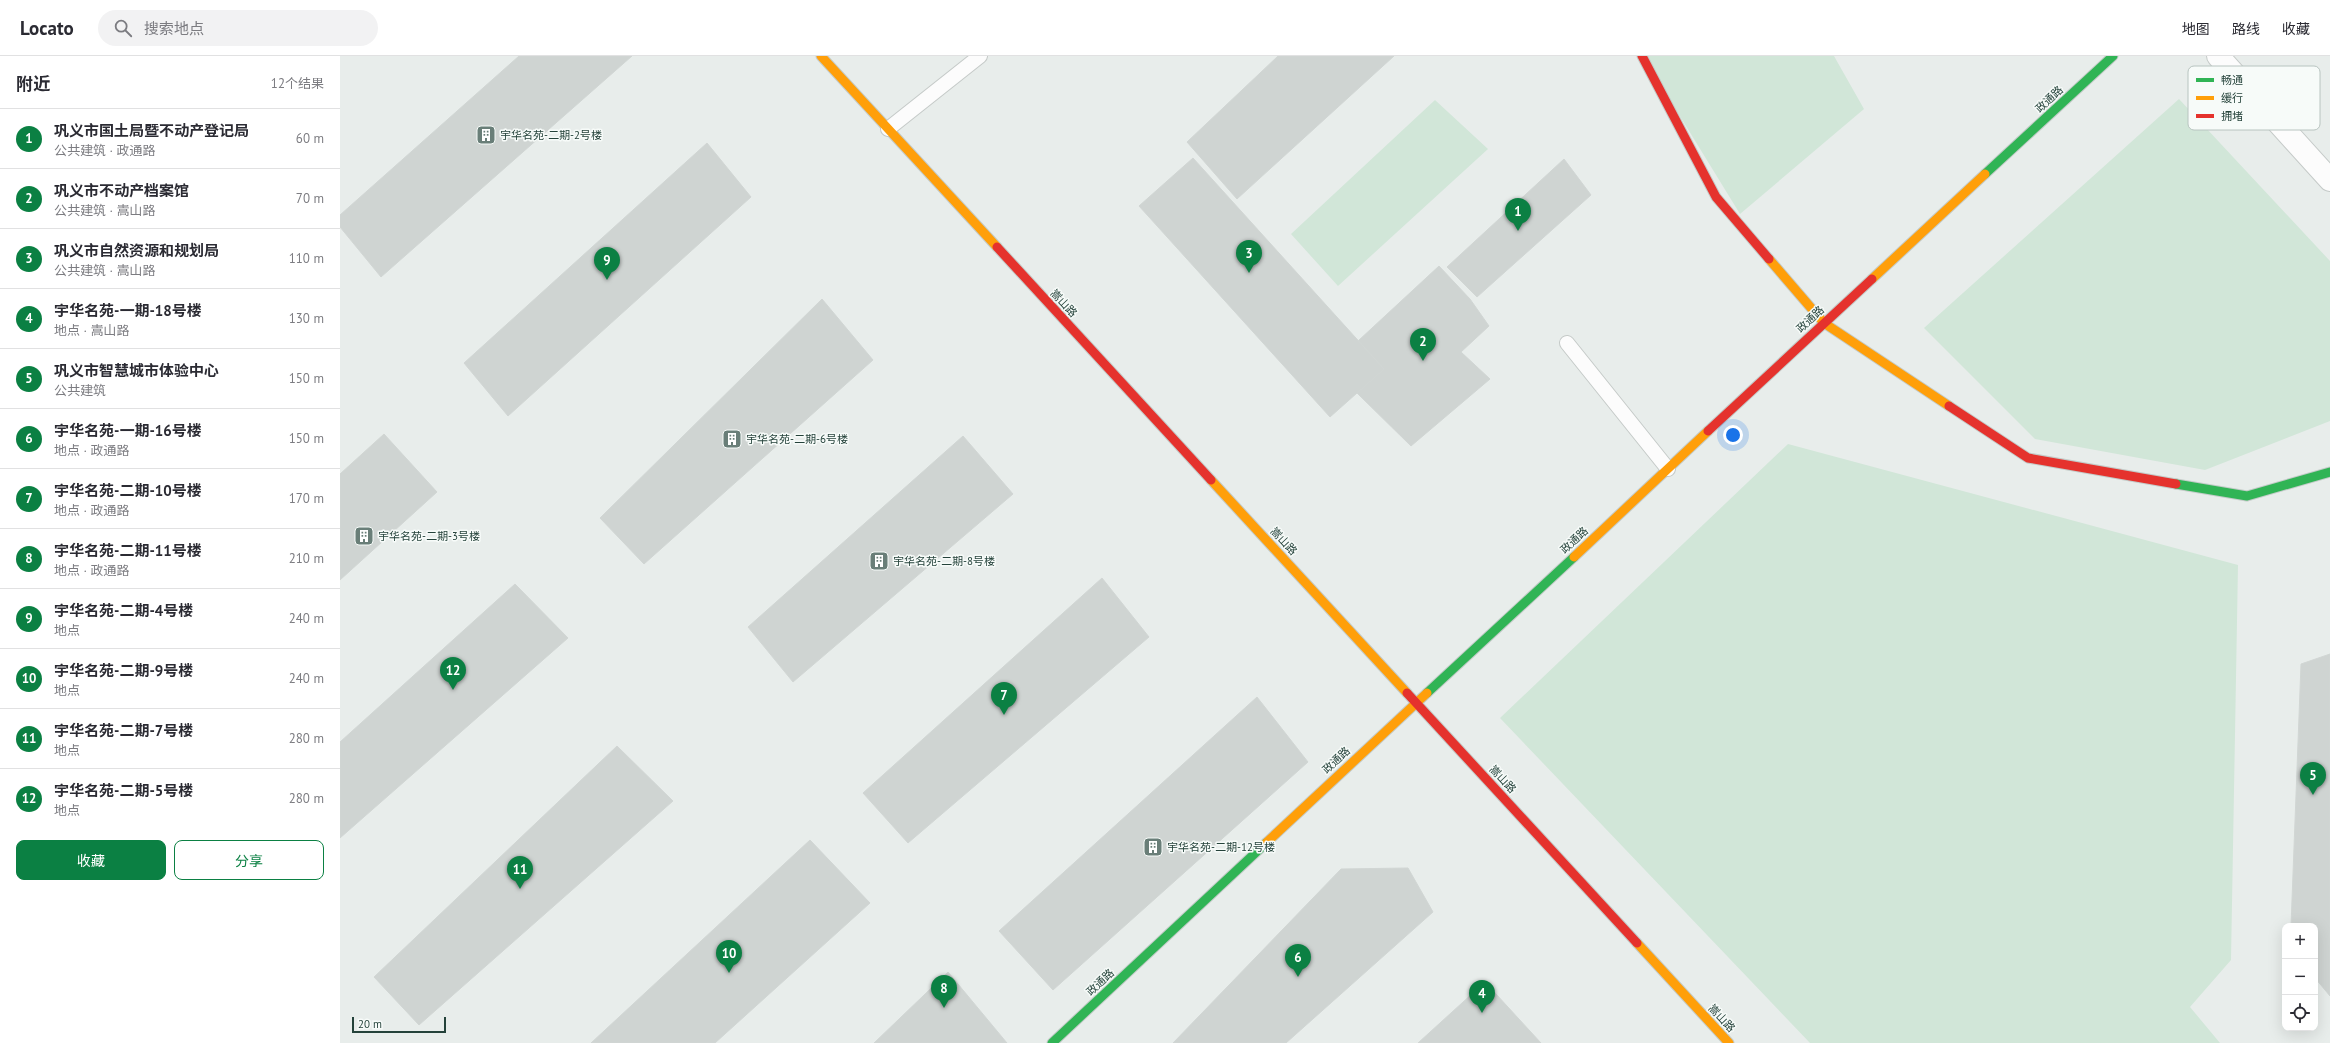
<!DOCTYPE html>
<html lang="zh">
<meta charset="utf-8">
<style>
:root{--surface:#fff;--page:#f2f2f3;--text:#2b2b33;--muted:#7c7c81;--line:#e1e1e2;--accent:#0b8043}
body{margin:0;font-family:"PT Sans","Noto Sans SC",sans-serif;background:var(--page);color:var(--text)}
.controls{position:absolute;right:12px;bottom:12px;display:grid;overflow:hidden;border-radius:8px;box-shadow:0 4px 16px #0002}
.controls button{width:36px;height:36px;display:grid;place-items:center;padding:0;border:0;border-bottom:1px solid var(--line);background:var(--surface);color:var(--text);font:20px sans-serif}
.scale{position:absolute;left:12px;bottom:10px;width:94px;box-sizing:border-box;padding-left:4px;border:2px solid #24423a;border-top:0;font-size:11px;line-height:14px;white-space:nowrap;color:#24423a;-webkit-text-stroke:3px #f7fbf9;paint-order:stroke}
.you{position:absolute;left:1393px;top:379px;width:14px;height:14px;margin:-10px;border:3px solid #fff;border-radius:50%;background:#1a73e8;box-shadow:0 0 0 6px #1a73e833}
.badge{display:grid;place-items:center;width:26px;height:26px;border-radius:50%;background:var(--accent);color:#fff;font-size:13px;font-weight:700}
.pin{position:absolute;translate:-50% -33px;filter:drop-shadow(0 1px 2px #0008)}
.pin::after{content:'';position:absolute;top:21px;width:14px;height:12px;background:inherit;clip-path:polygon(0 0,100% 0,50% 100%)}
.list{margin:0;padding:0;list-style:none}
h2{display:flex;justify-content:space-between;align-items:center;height:52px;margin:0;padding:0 16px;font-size:17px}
h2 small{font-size:13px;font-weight:400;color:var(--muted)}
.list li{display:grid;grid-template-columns:26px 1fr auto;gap:12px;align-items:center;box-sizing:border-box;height:60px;padding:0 16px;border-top:1px solid var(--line)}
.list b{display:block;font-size:15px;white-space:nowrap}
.list p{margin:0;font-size:13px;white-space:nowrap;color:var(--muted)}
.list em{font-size:13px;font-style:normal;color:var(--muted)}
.actions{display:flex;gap:8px;padding:12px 16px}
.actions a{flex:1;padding:9px 0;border:1px solid var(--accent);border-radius:8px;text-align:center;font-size:14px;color:var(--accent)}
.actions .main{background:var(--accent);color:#fff}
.icon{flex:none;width:22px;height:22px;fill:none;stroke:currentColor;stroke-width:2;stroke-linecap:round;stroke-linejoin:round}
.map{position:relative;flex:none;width:1990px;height:987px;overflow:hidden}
header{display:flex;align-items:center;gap:24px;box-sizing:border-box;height:56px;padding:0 20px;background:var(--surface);border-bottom:1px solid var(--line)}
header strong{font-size:19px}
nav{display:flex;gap:22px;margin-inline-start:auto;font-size:14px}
.search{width:280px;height:36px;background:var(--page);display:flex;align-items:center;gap:10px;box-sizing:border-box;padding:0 14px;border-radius:22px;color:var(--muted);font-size:15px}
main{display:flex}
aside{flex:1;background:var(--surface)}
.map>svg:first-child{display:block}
.green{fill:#d1e6d8}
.building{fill:#cfd4d2;stroke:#d1d6d4}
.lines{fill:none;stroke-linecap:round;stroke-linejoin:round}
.lane-casing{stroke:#c5cac8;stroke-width:16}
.street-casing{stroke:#c5cac8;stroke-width:24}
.fast-casing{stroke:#c3cbc8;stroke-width:11}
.slow-casing{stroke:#c3cbc8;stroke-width:11}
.jam-casing{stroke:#c3cbc8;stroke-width:11}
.lane{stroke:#fcfcfc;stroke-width:14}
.street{stroke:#fcfcfc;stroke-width:22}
.fast{stroke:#30b455;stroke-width:9}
.slow{stroke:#ff9f0a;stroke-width:9}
.jam{stroke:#e5322d;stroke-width:9}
.labels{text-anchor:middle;stroke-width:3;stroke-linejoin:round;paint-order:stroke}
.street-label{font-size:11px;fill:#24423a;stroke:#f7fbf9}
.poi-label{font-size:11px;fill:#24423a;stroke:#f7fbf9;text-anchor:start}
.key{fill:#f7fbf9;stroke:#b8c4c0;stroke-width:1}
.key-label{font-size:11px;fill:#24423a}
</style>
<header>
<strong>Locato</strong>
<div class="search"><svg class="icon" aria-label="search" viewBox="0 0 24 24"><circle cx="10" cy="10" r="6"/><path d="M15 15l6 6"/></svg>搜索地点</div>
<nav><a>地图</a><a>路线</a><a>收藏</a></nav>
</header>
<main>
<aside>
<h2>附近<small>12个结果</small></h2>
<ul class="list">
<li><span class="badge">1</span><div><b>巩义市国土局暨不动产登记局</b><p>公共建筑 · 政通路</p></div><em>60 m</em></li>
<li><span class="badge">2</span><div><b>巩义市不动产档案馆</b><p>公共建筑 · 嵩山路</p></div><em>70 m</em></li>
<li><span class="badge">3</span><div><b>巩义市自然资源和规划局</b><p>公共建筑 · 嵩山路</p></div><em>110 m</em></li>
<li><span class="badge">4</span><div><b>宇华名苑-一期-18号楼</b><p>地点 · 嵩山路</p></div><em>130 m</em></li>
<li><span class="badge">5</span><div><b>巩义市智慧城市体验中心</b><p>公共建筑</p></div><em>150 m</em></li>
<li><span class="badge">6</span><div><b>宇华名苑-一期-16号楼</b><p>地点 · 政通路</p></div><em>150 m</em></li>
<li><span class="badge">7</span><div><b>宇华名苑-二期-10号楼</b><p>地点 · 政通路</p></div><em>170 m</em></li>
<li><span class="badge">8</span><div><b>宇华名苑-二期-11号楼</b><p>地点 · 政通路</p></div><em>210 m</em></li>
<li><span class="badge">9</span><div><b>宇华名苑-二期-4号楼</b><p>地点</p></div><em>240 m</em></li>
<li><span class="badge">10</span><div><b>宇华名苑-二期-9号楼</b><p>地点</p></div><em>240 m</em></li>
<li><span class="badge">11</span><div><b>宇华名苑-二期-7号楼</b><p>地点</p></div><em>280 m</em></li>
<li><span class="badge">12</span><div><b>宇华名苑-二期-5号楼</b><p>地点</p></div><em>280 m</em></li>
</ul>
<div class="actions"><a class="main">收藏</a><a>分享</a></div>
</aside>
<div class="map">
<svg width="1990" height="987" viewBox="0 0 1990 987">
<rect width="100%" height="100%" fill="#e8edeb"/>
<path class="green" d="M1303 0H1494L1524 53 1400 158Z
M1839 43 1990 205V365L1865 414 1695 383 1584 272Z
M1095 44 1148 93 998 230 951 178Z
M1448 388 1898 509 1891 904 1850 951 1880 987H1470L1160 662Z"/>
<path class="building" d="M179 0H292L41 221 0 171V159Z
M938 0H1054L897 143 847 86Z
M367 87 411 141 168 360 124 307Z
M853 102 1044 313 990 361 799 150Z
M1224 103 1251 139 1137 241 1107 211Z
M1099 210 1130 243 1149 270 1121 296 1150 323 1071 390 1017 337 1044 313 1018 285Z
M482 243 533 304 304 508 260 462Z
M44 378 97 436 0 524V418Z
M623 380 673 438 453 626 408 571Z
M762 522 809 581 568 787 523 737Z
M175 528 228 582 0 782V686Z
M1990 598V940L1975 922V870H1951L1961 608Z
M917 641 968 706 713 934 659 875Z
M277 690 333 745 79 969 34 921Z
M470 784 530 847 375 987H251Z
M1068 812 1093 856 946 987H833L1001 813Z
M608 916 667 987H534Z
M1145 926 1201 987H1078Z"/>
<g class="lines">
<defs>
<path id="lane" d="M548 73 640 0
M1227 287 1328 413"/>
<path id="street" d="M1878 0 1990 124"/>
<path id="fast" d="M1645 118 1773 0
M1836 428 1907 440 1990 416
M1087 637 1234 501
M712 987 926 787"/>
<path id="slow" d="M481 0 657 191
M1429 203 1484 267 1609 350
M1532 223 1645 118
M871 424 1067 637
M1234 501 1368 375
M926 787 1087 637
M1297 887 1389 987"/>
<path id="jam" d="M1302 0 1376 141 1429 203
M657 191 871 424
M1609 350 1688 402 1836 428
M1368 375 1532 223
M1067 637 1297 887"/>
</defs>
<use href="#lane" class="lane-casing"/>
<use href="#street" class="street-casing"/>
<use href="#fast" class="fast-casing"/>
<use href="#slow" class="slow-casing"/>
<use href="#jam" class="jam-casing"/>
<use href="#lane" class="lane"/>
<use href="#street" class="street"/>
<use href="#fast" class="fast"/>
<use href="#slow" class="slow"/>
<use href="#jam" class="jam"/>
</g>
<defs>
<symbol id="building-square" viewBox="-11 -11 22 22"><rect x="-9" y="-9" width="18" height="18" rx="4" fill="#697e78" stroke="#f7fbf9"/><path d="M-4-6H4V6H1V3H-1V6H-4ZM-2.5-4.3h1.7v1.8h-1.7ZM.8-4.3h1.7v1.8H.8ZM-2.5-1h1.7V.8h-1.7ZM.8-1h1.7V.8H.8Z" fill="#fff"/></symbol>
</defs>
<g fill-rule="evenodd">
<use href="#building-square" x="135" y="68" width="22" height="22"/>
<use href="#building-square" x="381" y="372" width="22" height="22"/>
<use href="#building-square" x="13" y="469" width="22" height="22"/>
<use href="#building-square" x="528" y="494" width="22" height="22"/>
<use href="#building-square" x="802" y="780" width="22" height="22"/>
</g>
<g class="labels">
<g class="street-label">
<text transform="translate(1709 43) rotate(-43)" y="4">政通路</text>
<text transform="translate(724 247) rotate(47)" y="4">嵩山路</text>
<text transform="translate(1470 263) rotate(-43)" y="4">政通路</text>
<text transform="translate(1234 484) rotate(-43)" y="4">政通路</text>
<text transform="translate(944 485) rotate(47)" y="4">嵩山路</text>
<text transform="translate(996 704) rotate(-43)" y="4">政通路</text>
<text transform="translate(1163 723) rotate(47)" y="4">嵩山路</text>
<text transform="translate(760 926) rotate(-43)" y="4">政通路</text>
<text transform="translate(1382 962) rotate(47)" y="4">嵩山路</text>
</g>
<g class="poi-label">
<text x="160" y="83">宇华名苑-二期-2号楼</text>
<text x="406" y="387">宇华名苑-二期-6号楼</text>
<text x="38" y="484">宇华名苑-二期-3号楼</text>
<text x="553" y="509">宇华名苑-二期-8号楼</text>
<text x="827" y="795">宇华名苑-二期-12号楼</text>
</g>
</g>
<rect x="1848" y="10" width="132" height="64" rx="6" class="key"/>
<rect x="1856" y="22" width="18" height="4" fill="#30b455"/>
<rect x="1856" y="40" width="18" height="4" fill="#ff9f0a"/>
<rect x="1856" y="58" width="18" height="4" fill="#e5322d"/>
<g class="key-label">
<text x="1881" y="28">畅通</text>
<text x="1881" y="46">缓行</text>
<text x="1881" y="64">拥堵</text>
</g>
</svg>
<div class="controls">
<button>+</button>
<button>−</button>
<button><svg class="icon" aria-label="locate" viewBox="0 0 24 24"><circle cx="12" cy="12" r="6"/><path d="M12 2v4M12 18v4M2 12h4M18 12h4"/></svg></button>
</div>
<div class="scale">20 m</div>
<div class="you"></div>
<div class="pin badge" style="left:1178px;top:175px">1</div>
<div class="pin badge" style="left:1083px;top:305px">2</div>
<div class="pin badge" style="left:909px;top:217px">3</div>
<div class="pin badge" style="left:1142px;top:957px">4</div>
<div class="pin badge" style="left:1973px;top:739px">5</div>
<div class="pin badge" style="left:958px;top:921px">6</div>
<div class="pin badge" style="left:664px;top:659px">7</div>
<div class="pin badge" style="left:604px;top:952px">8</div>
<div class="pin badge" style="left:267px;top:224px">9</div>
<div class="pin badge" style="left:389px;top:917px">10</div>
<div class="pin badge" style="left:180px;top:833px">11</div>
<div class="pin badge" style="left:113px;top:634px">12</div>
</div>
</main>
